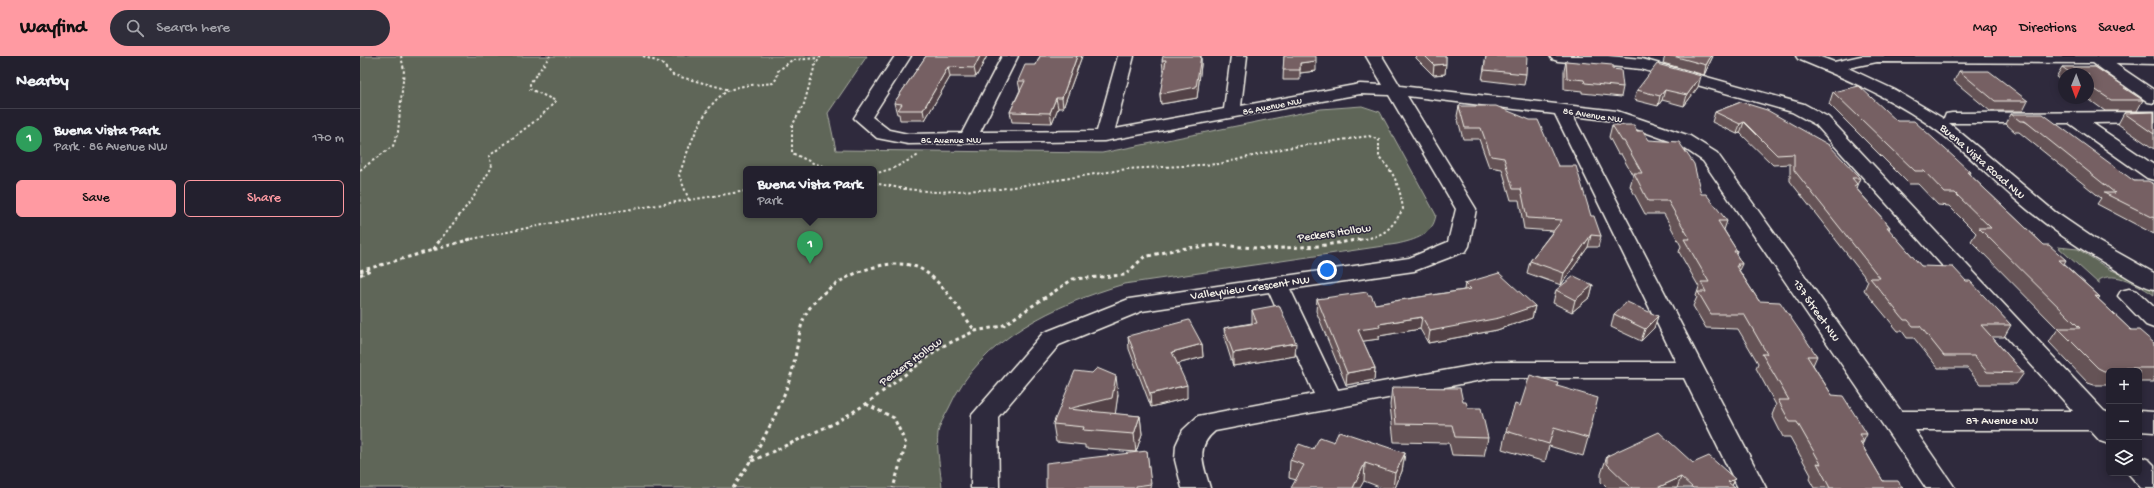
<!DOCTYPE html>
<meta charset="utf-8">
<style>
:root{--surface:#23202e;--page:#2f2d3a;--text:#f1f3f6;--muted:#a3a3aa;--line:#403e4a;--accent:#ff9aa2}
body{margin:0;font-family:"Gochi Hand",sans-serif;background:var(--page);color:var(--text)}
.controls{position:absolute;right:12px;bottom:12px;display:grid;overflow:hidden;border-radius:6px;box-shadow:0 2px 10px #0003}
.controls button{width:36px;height:36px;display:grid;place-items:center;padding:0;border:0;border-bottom:1px solid var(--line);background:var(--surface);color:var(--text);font:20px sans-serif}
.compass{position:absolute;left:1698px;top:12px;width:36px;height:36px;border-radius:50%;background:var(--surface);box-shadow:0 2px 10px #0003;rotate:181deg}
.you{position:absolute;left:967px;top:214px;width:14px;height:14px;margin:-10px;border:3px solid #fff;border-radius:50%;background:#1a73e8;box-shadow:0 0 0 6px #1a73e833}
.badge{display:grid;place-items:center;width:26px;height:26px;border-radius:50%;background:var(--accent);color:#fff;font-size:13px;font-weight:700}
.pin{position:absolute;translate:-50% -33px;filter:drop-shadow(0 1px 2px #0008)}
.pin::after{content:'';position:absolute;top:21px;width:14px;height:12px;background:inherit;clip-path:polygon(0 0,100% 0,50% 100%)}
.popup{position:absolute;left:383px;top:110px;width:134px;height:52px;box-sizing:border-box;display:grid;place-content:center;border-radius:6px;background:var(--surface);filter:drop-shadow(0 1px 3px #0005);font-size:13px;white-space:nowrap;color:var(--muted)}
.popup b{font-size:15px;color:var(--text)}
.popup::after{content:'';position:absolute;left:50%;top:100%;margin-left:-8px;border:8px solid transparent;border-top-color:var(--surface)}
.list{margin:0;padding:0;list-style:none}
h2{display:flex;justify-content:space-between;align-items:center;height:52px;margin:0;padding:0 16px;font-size:17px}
h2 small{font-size:13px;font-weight:400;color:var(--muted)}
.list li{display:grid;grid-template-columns:26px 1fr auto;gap:12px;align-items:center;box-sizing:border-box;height:60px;padding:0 16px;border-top:1px solid var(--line)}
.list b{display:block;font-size:15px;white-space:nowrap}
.list p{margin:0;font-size:13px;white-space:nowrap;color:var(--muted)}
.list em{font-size:13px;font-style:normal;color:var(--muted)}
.actions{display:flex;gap:8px;padding:12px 16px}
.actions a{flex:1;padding:9px 0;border:1px solid var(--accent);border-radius:6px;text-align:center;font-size:14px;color:var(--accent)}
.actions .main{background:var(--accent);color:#111}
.icon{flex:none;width:22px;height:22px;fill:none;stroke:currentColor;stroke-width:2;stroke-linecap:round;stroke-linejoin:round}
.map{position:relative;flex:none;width:1794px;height:432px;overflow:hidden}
header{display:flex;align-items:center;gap:24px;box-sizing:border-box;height:56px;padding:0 20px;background:var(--accent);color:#111}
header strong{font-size:19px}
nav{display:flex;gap:22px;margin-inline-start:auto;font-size:14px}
.search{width:280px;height:36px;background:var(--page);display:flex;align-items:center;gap:10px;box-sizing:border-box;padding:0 14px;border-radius:22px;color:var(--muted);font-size:15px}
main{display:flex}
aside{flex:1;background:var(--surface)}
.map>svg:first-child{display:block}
.green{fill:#5e6659;stroke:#a9aca0;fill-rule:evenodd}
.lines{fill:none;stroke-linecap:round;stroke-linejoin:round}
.minor-casing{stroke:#f4f1e8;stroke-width:3}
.path-far1{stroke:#f4f1e8;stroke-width:2;stroke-dasharray:2.5 2.5;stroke-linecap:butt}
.path{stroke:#f4f1e8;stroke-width:3;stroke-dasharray:3.5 3.5;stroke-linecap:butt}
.minor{fill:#2f2a3d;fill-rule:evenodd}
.wall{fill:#655356;stroke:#f4f1e8}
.shaded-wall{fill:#534346;stroke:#f4f1e8}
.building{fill:#766064;stroke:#f4f1e8}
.labels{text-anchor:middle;stroke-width:3;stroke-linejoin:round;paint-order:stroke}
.far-street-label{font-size:10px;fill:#f4f1e8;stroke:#2f2a3d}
.street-label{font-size:12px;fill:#f4f1e8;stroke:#2f2a3d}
</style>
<header>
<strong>Wayfind</strong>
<div class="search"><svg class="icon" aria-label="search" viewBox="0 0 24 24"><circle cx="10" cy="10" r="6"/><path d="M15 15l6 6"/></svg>Search here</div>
<nav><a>Map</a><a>Directions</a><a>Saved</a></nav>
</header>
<main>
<aside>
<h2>Nearby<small></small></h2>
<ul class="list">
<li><span class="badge" style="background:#2e9e5b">1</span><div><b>Buena Vista Park</b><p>Park · 86 Avenue NW</p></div><em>170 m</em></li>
</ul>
<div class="actions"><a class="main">Save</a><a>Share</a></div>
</aside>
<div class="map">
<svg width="1794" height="432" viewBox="0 0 1794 432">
<rect width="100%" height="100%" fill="#2f2a3d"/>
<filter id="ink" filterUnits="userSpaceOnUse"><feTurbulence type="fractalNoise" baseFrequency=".025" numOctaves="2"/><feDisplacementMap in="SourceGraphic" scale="8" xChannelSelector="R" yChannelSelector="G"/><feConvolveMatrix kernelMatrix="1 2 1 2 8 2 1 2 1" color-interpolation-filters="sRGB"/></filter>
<g filter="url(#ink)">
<path class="green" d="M0 0H507L468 57 476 94 742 97 961 53 1002 50 1020 56 1076 159C1073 179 1055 184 1037 188L764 228C697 248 619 283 589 352 585 360 579 369 578 377 576 393 581 416 582 432H0ZM386 113H514V159H386Z
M1698 191 1718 193 1749 213 1794 232V239C1781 230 1755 214 1739 224V228Z"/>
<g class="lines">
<defs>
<path id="minor" d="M535 0H551L512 61 529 74 548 78 602 77 642 0H658L620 76 737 75 758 0H774L755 73 864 53 871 0H887L881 50 1000 28 1023 29 1006 0H1022L1040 30 1257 55 1330 80 1357 97 1541 355H1713L1456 69 1432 56 1281 13 1198 5 1192 3 1190 0H1248L1282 3 1444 48 1468 61 1744 355 1749 357V388L1740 385 1730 374H1555L1595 432H1566L1343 105 1318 88 1254 65 1213 60 1406 432H1378L1324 322H1132L855 375C834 392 844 410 850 432H822L815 404 816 389 823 374 838 360 954 338 909 236 782 255 699 289 638 361 639 432H611L612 359 683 277 769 243 1049 202 1088 186 1096 153 1029 39 1000 38 744 85 548 88 517 82 494 62ZM1047 40 1195 58 1316 306H1132L978 334 930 233 1054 215 1106 195 1109 190 1116 153Z
M1436 0H1458L1474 6 1501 0H1794V8L1754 7 1794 34V47L1788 46 1733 7 1517 6 1488 12 1535 34 1584 63 1586 58 1592 57 1794 56V66L1732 67 1794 109V124L1787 122 1709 67H1589L1695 156 1739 186 1794 217V233C1778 229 1763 218 1748 209 1715 190 1684 168 1655 143 1631 122 1608 98 1583 79 1539 45 1489 24 1438 3Z
M1769 233 1777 235 1794 251V272L1786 269 1758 240 1761 235Z
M1779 355 1794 356V376L1779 375Z
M1779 400 1789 404 1794 409V432H1781L1768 417H1779Z"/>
</defs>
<use href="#minor" class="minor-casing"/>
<path class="path-far1" d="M283 0 301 7 313 19 370 34
M461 0 455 9 444 48 432 70V97L453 107 474 113
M0 114 33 90 38 76 44 14 41 0
M514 118 534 112 559 99
M514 127 545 133 576 136 640 133 767 113 859 108 926 92 1009 80 1019 84V102C1035 116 1040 132 1043 153 1030 175 1023 181 997 184
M329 144 319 119C329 92 343 46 370 34 383 28 400 29 413 27L417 22 418 15 432 4 459 2
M80 184 113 142 132 111 129 100 179 62 196 45 170 33V27L190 0
M107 184 228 160 386 135"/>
<path class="path" d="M73 193 81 183
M0 215 111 183
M0 219 12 213
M506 348 534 362 546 388 533 432
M392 405 475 367 506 348 583 290 615 275 642 270 713 223 765 219 784 201 818 193 858 189 907 193 959 190 1003 183
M373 432C397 396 419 358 432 316 436 301 439 269 446 258 463 226 524 197 559 212 580 222 602 257 615 275"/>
<use href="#minor" class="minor"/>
</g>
<path class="wall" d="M566 0H627L616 21H590L565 64H540L539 58H537L534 47Z
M680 0H722L703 52H698L692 67 652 66 650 56 660 34 658 25 676 9Z
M841 0V9L837 42 801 48 800 38 805 14H803L802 4Z
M924 0 956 15 940 17V24H923Z
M1056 0H1086L1085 18 1073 19 1056 2Z
M1126 0 1166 18 1164 29 1122 24Z
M1305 0H1353L1344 19 1303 7Z
M1206 5 1252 13 1263 31 1261 41 1222 37V35L1204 33V15Z
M1702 11H1735L1767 32 1766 33 1783 44 1777 55H1745L1727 42H1728V18H1704V26L1696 21Z
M1599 15 1668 45 1663 55H1630L1594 25Z
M1338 31 1324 50 1302 44 1298 50 1274 44 1277 34Z
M1473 36 1537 65 1610 116 1609 118 1684 189 1706 204 1704 208 1740 241 1738 243 1771 274 1794 287V326H1779V315H1749V329H1734L1728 327 1689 286 1698 273 1611 185 1616 177 1589 150 1578 149 1558 128H1549L1469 48Z
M1381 46 1500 122 1496 132 1530 171 1529 174 1561 210 1606 225 1651 269 1644 281H1632L1664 317 1656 328H1620L1607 312H1578L1554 282H1547L1542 275H1538L1504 234 1508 225 1430 125V108L1413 109 1380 77 1377 78 1352 66 1355 56Z
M1099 50 1198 110 1231 160 1241 180 1238 191H1228L1201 229 1167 217 1170 205 1193 175 1164 173 1159 144H1151L1142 113 1129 111 1119 83H1103L1097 60Z
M1794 56V93L1758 68 1764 57Z
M1651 58 1774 125 1794 128V178L1737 148 1741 142 1659 76H1655L1646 68Z
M1252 69 1277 75 1289 84 1367 165 1364 174 1377 195 1376 198 1382 208 1379 214 1399 245 1457 300 1453 309 1472 339 1507 378 1502 389 1523 425 1543 432H1454L1449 423 1451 419 1430 381H1423L1412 359 1416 349 1396 312 1398 307 1378 273 1346 272 1333 250 1337 241 1336 240 1339 231 1319 196 1321 190 1304 158H1285L1270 130 1273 120 1261 98H1258L1249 81Z
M1105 227 1175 250 1172 262 1137 274 1068 287 1060 273 1019 280V283L1003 285 1015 312 1014 324 986 329 956 255 957 243 1008 239 1015 248 1104 234Z
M1233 229 1230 241 1212 256 1193 247 1196 234Z
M892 254 935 300 873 310 865 284 864 272 892 267Z
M1254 258 1298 260 1294 272 1281 285 1251 271Z
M768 280 842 288 843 301 817 308 827 342 791 351 769 293Z
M1197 330 1228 382 1223 400 1189 390 1185 406 1142 393 1146 375 1160 350Z
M1032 331 1103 346 1128 382 1124 400 1092 399 1089 387 1034 386 1030 349Z
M758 338 755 358 780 360 782 378 776 396 725 392V389L696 386 693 368Z
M974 386 1045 397 1042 415 1035 432H1022L1004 425 936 424 929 422 930 404 953 393Z
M787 395 791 432H686Z
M1247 400 1333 407 1375 423 1372 430 1375 432H1247L1241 426V418Z"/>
<path class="shaded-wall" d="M620 0H627L616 21 614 12Z
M717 0H722L703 52 702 42Z
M841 0V9L837 42 801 48 800 38Z
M1351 0H1353L1344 19 1346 9Z
M956 5V15L940 17V7Z
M1086 8 1085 18 1073 19 1074 9Z
M588 11 590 21 565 64 563 54Z
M1341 20 1338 31 1324 50 1327 39Z
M1305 34 1302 44 1298 50 1300 40Z
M696 42 698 52 692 67 690 57Z
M1384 66 1380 77 1377 78 1380 68Z
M1231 179 1228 191 1201 229 1204 217Z
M1233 229 1230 241 1212 256 1215 244Z
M1175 250 1172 262 1137 274 1068 287 1070 275Z
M1298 260 1294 272 1281 285 1285 273Z
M1062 261 1060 273 1019 280V283L997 286 998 274 1019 268Z
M936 287 935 300 873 310V297Z
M842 288 843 301 813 309 812 296Z
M1015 312 1014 324 986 329 987 317Z
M756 320 758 338 755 360 708 353Z
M827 329V342L791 351 790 338Z
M780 360 782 378 776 396 774 378Z
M1045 397 1042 415 1035 432H1033L1035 417Z
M1005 407 1004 425 1000 432H993Z
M1321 421 1317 432H1297Z
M1375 423 1371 432 1368 426Z"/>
<path class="building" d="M566 0H620L614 12 588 11 563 54H538L542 48 534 47Z
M680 0H717L702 42H696L690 57 650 56 665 25H658L665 9H676Z
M803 0H841L836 31 800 38 806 4H802Z
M924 0H956V5L940 7V14H923Z
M1065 0H1086V8L1074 9Z
M1126 0H1167L1166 18 1124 14Z
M1313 0H1351L1346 9Z
M1206 5 1252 9V13L1261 14 1263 31 1225 27 1224 24 1207 22Z
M1297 8 1341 20 1327 39 1305 34 1300 40 1277 34Z
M1702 11H1735L1767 32H1764L1783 44H1751L1728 29V18H1712Z
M1599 15H1629L1668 45H1635Z
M1499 30 1537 65H1554L1595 102 1610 116H1607L1684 189H1689L1706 204H1699L1740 241 1735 240 1771 274H1779L1794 287V312H1765L1768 315H1744L1738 312 1698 272H1720L1619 172H1631L1595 137H1585L1564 115H1555L1473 36Z
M1381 46 1407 54 1469 89 1500 122H1492L1497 128 1494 130 1530 171H1527L1561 210 1593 211 1606 225H1610L1651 269H1621L1664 317 1627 316 1614 300H1584L1560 270H1553L1548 264H1544L1510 222H1520L1434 114V98L1417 99 1384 66 1380 68 1355 56Z
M1099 50H1136L1170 64H1178L1198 110H1216L1231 160H1234L1241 180 1231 179 1204 217 1170 205 1202 164 1167 162 1161 133H1153L1144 102 1131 100 1121 72H1105Z
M1794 56V78L1764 57Z
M1651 58H1683L1774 125H1788L1794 128V162L1744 137H1755L1665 65H1660Z
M1252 69H1274L1277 75H1283L1289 84 1319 86 1334 108 1341 138H1346L1367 165H1358L1377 195H1374L1382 208H1377L1379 210H1376L1399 245 1420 246 1457 300H1447L1472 339 1483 340 1507 378H1499L1504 386H1500L1523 425H1538L1543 432H1470L1457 407 1461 408 1437 366H1430L1418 344H1429L1402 298H1407L1384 258H1351L1338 236H1346L1341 226H1349L1324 183H1330L1308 145H1288L1274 117H1282L1264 85H1262Z
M1139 217 1175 250 1139 262 1070 275 1062 261 1019 268 1020 271 998 274 1015 312 987 317 957 243 1007 236 1008 239H1011L1015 248 1111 233 1105 227Z
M1214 220 1233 229 1215 244 1196 234Z
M1267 246 1298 260 1285 273 1254 258Z
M919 249 936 287 873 297 864 272 897 267 892 254Z
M829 264 842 288 812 296 827 329 790 338 768 280Z
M737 312 756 320 752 342 708 353 780 360 774 378 723 374 724 371 693 368 715 315 732 317Z
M1170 319 1198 327 1197 330 1238 342 1228 382 1194 372 1189 388 1146 375 1155 348 1160 350Z
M1032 331 1100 332 1103 346H1106L1108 352H1121L1128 382 1095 381 1092 369 1036 368Z
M979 375 1045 397 1035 417 1005 407 993 432H931L944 409 930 404 939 388 953 393 960 381 974 386Z
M1299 376 1333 407 1349 400 1375 423 1368 426 1375 432H1333L1321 421 1297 432H1272L1247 408V400Z
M787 395 791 428 776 430V432H686V407Z"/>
</g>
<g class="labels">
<g class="far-street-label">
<text transform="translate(912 49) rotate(-11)" y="4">86 Avenue NW</text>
<text transform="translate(1233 58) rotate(9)" y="4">86 Avenue NW</text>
<text x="591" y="87">86 Avenue NW</text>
</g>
<g class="street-label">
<text transform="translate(1623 105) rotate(41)" y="4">Buena Vista Road NW</text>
<text transform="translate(974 176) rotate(-8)" y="4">Peckers Hollow</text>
<text transform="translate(890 231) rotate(-8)" y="4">Valleyview Crescent NW</text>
<text transform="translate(1457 254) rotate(55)" y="4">137 Street NW</text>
<text transform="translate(550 305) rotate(-36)" y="4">Peckers Hollow</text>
<text x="1642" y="368">87 Avenue NW</text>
</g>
</g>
</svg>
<div class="controls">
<button>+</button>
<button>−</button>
<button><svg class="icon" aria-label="layers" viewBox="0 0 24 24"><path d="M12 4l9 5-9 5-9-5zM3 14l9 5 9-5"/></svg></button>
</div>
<svg class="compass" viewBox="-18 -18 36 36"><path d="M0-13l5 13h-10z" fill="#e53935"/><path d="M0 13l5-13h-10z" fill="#a3a3aa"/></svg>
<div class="you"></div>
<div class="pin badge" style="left:450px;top:208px;background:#2e9e5b">1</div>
<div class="popup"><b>Buena Vista Park</b>Park</div>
</div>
</main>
